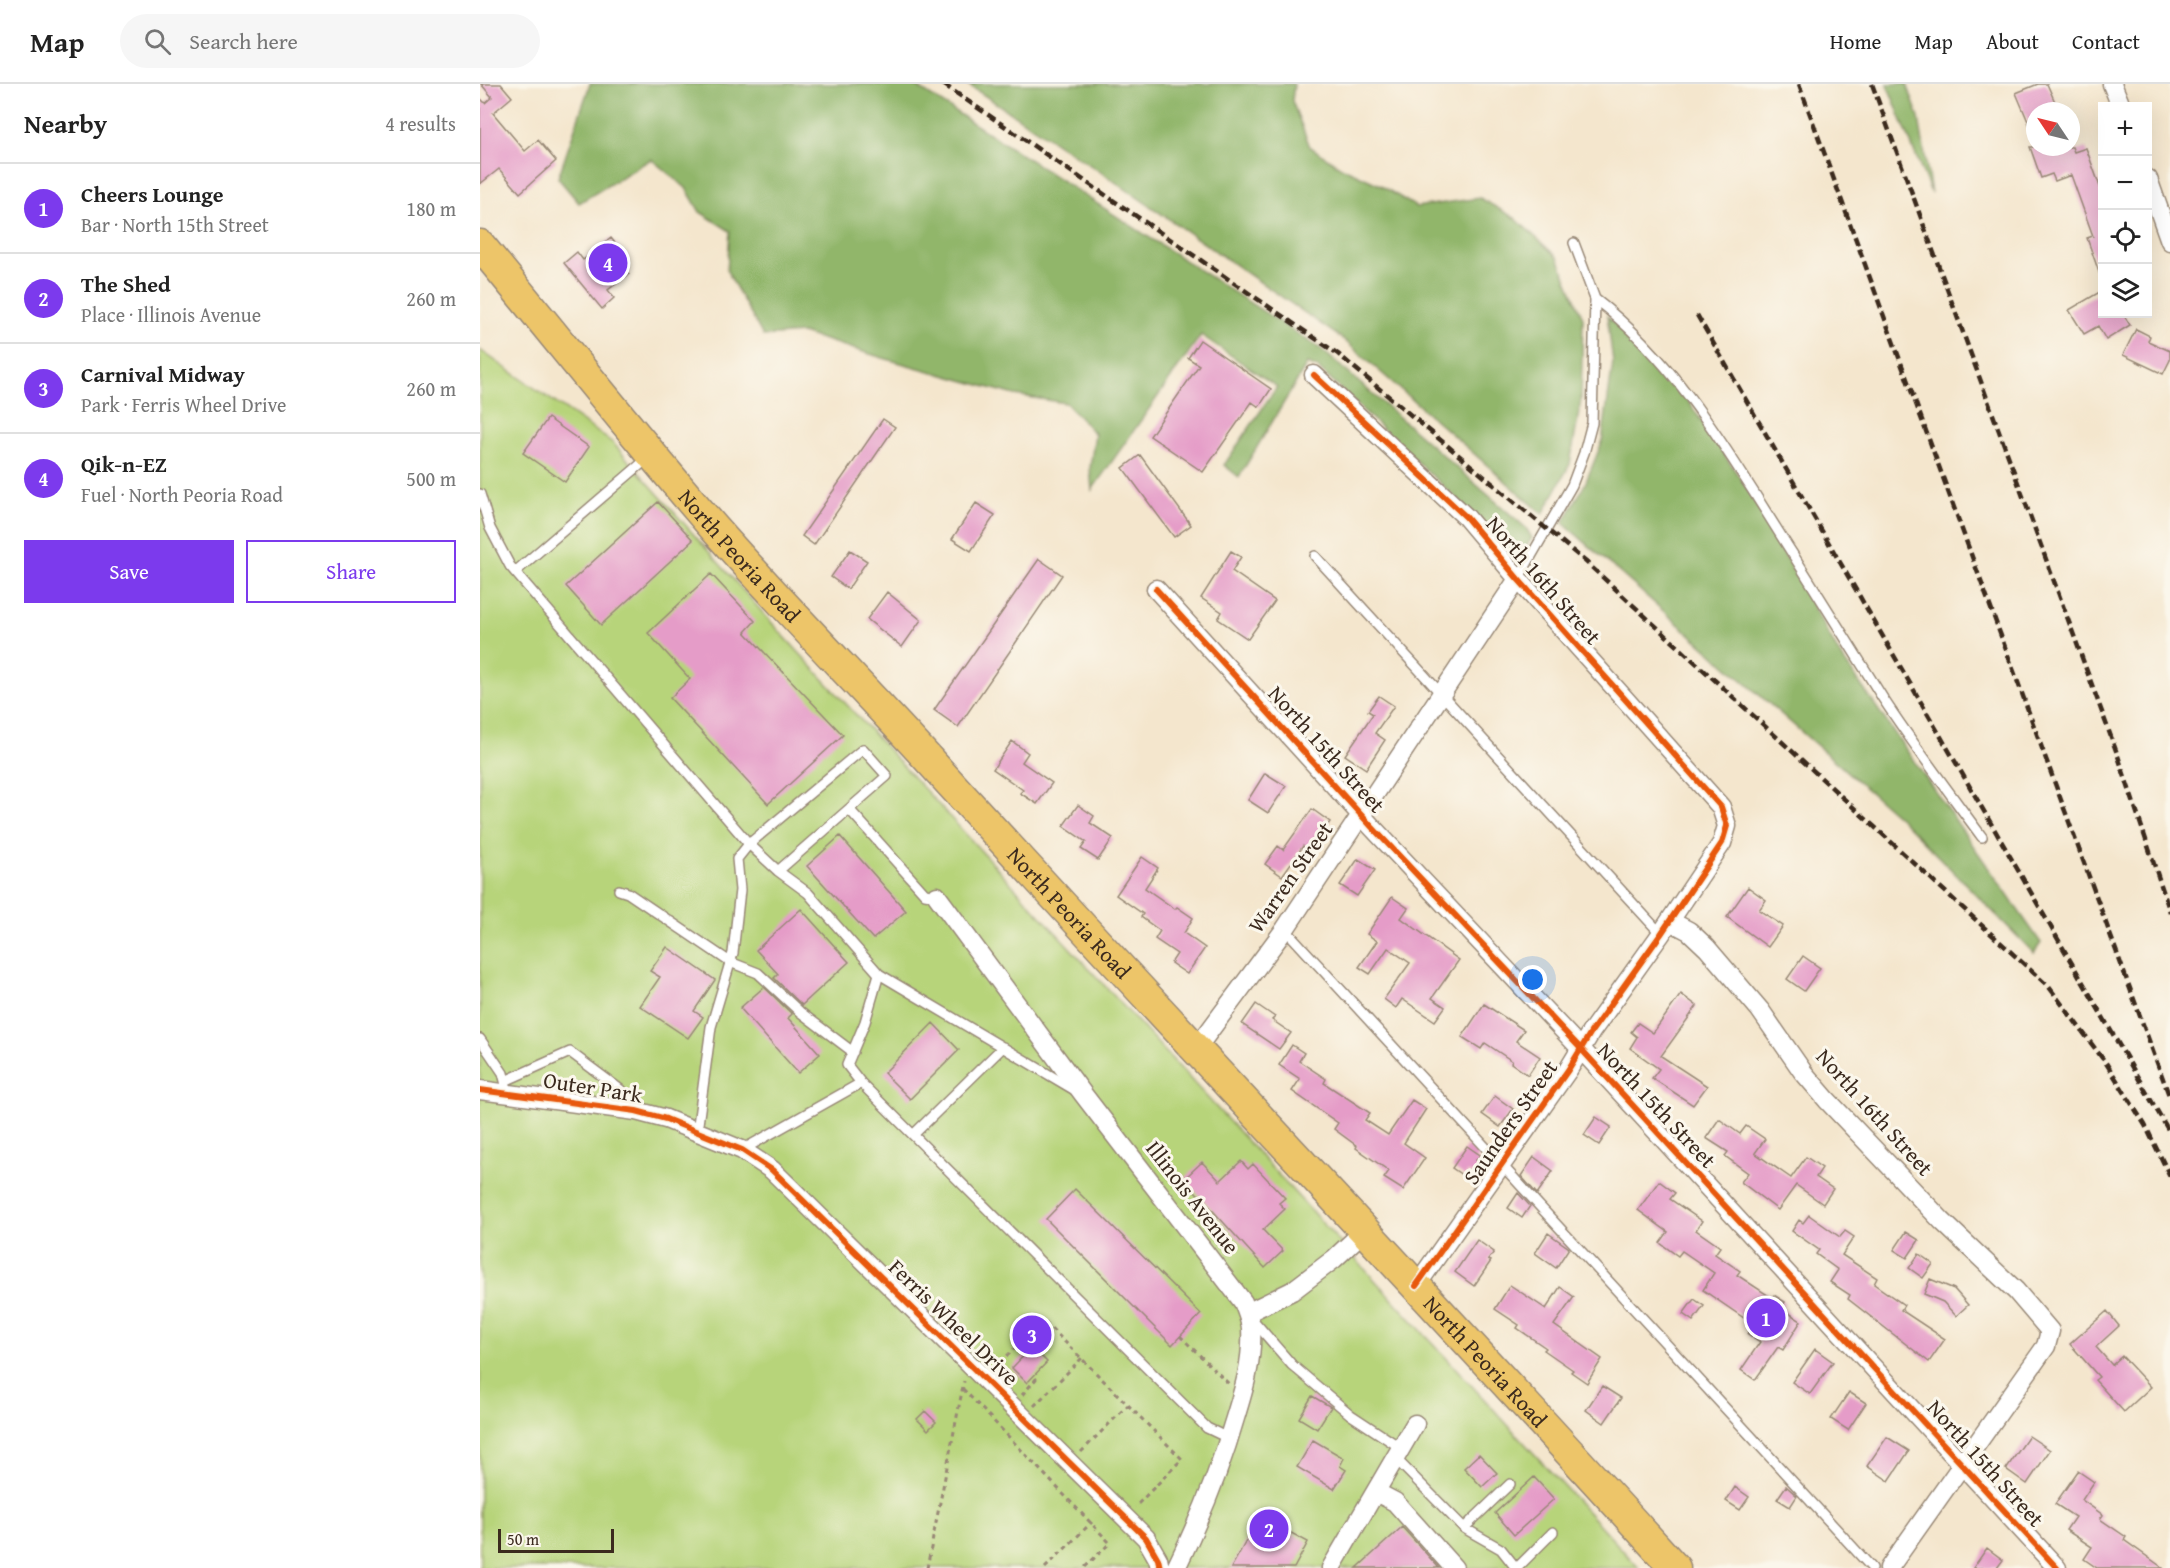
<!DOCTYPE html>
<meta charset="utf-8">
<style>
:root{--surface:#fff;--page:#f6f6f6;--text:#222;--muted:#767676;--line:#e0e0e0;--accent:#7c3aed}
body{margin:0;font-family:"Gentium Book Plus",serif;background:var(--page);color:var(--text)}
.controls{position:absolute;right:18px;top:18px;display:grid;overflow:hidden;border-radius:0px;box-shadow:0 6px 24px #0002}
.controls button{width:54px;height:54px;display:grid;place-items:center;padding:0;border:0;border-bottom:2px solid var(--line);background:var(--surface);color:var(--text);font:30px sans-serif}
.compass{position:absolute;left:1546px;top:18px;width:54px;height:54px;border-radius:50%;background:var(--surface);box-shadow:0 6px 24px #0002;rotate:305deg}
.scale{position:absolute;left:18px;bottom:15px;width:116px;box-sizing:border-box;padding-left:6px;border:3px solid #3b2a1e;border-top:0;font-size:16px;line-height:21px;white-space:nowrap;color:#3b2a1e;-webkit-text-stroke:4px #fbf7ec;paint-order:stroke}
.you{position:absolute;left:1053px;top:896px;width:21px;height:21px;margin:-15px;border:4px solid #fff;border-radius:50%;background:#1a73e8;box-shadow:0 0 0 9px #1a73e833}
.badge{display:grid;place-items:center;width:39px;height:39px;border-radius:50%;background:var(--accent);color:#fff;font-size:20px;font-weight:700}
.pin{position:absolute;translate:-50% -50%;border:3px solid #fff;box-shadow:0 2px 6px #0006}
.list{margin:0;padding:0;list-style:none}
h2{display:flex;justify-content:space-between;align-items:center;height:78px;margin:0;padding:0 24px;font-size:26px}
h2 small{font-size:20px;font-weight:400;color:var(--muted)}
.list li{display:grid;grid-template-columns:39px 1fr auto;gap:18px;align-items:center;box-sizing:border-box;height:90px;padding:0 24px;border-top:2px solid var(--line)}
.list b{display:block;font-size:22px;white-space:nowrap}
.list p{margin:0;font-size:20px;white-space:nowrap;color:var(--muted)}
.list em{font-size:20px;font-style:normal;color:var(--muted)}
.actions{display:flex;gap:12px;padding:18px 24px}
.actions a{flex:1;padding:14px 0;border:2px solid var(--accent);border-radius:0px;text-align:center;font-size:21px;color:var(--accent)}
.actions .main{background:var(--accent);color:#fff}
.icon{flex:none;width:33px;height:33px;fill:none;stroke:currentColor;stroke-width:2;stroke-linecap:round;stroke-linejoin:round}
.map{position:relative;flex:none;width:1690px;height:1484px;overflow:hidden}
header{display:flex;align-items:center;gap:36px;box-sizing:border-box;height:84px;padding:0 30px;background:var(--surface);border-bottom:2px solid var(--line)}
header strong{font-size:28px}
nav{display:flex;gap:33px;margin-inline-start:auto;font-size:21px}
.search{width:420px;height:54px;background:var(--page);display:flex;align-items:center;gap:15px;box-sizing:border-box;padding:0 21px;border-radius:33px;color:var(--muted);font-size:22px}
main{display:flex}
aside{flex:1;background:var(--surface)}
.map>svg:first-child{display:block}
.green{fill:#b7d47a;stroke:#797f4c;stroke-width:1.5}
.forest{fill:#91b66a;stroke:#667044;stroke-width:1.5}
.building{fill:#e59cc8}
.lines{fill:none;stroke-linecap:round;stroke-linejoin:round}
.service-casing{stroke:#988876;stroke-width:12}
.minor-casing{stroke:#988876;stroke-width:21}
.primary-casing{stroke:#988876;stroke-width:33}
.path{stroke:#988876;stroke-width:3;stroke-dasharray:4.5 4.5;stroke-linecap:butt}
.service{stroke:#fff;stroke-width:9}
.minor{stroke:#fff;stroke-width:18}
.primary{stroke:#edc569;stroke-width:30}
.rail{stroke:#3b2a1e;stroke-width:4.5;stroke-dasharray:9 4.5;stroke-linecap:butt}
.cycleway-casing{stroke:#fbf7ec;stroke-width:10}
.cycleway{stroke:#e8590c;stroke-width:6}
.labels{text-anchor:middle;stroke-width:6;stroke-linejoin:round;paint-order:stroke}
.street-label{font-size:22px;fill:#3b2a1e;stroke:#fbf7ec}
</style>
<header>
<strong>Map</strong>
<div class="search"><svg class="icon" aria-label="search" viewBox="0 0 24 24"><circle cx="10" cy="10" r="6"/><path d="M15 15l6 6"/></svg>Search here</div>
<nav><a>Home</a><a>Map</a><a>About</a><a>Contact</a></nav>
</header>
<main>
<aside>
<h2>Nearby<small>4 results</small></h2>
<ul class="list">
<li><span class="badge">1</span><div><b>Cheers Lounge</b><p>Bar · North 15th Street</p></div><em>180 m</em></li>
<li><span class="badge">2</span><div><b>The Shed</b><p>Place · Illinois Avenue</p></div><em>260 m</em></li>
<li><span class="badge">3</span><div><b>Carnival Midway</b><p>Park · Ferris Wheel Drive</p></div><em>260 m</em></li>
<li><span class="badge">4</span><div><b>Qik-n-EZ</b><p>Fuel · North Peoria Road</p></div><em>500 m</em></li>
</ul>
<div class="actions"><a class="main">Save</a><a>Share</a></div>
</aside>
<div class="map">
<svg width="1690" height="1484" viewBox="0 0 1690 1484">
<rect width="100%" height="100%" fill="#fbf7ec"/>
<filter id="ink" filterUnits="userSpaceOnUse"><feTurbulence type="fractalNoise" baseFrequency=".0167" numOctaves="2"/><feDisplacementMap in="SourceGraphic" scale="12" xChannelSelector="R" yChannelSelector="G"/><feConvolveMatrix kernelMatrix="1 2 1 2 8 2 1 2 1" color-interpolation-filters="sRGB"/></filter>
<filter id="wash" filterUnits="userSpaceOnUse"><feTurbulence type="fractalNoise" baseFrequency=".008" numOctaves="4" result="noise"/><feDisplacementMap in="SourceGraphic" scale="24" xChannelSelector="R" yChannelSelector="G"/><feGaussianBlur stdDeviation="1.35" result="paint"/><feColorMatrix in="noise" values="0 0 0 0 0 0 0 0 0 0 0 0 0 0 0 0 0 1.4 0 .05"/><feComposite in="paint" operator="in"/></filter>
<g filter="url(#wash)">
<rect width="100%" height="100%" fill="#f4e6cd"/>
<path class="green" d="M0 266 133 359 291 538 1159 1484H0Z"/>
<path class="forest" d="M110 0H433L841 265 1046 444 1052 454 1037 476 978 416 838 284 827 280 759 393 744 381 797 303 721 251 612 406 610 384 615 350 586 319 535 311 403 274 322 249 283 252 247 187 250 147 220 128 206 104 171 75 99 119 78 94Z
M487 0H814L812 17 830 63 861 83 900 101 936 123 1000 114 1035 134 1078 174 1103 234 1101 316 1090 380 1063 430 864 256 625 91Z
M1407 0H1427L1439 34 1451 109Z
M1127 232 1206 314 1270 409 1360 571 1561 859 1554 869 1421 735 1083 439 1105 400 1122 358 1133 278Z"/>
<g id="blocks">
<path class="building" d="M1 0H21L32 13 13 29 45 67 58 56 76 77 40 109 19 85 0 100V14L5 19 12 13Z
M1558 0H1567L1579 27H1555V54L1536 9Z
M1550 63H1592L1594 68 1606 64 1623 111V193L1621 194 1607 154 1613 152 1591 91 1575 97 1572 90 1561 94Z
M131 154 143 169 137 174 149 190 128 206 134 214 122 225 84 179 97 168 103 176Z
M1623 206V230H1643L1650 241 1626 256 1618 242 1604 250 1589 226Z
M1656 245 1670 252 1668 257 1690 267V276L1683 290 1643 271Z
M720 256 791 305 779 323 772 318 723 388 670 352 719 281 708 274Z
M68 334 109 363 85 398 43 369Z
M403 335 415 343 334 461 322 452Z
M660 371 711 441 694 453 643 384Z
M178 418 213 456 121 541 86 502Z
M496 419 515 431 491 467 472 455Z
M370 466 387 477 368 505 351 493Z
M751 467 761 473 752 487 795 517 768 555 738 535 742 528 721 514Z
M559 475 582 491 478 643 454 626Z
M231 490 275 537 265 548 363 651 288 720 190 614 210 595 168 549Z
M407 508 441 536 422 563 387 535Z
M899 612 914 622 895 649 905 656 886 685 865 671 893 630 888 627Z
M532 657 548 669 542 678 572 699 557 720 540 709 543 706 513 685Z
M785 689 806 702 788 729 768 716Z
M598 721 614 732 610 739 633 754 618 776 601 765 606 758 583 742Z
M832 725 850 738 830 767 823 762 802 792 785 780 798 762 803 766Z
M360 752 426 827 393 855 327 782Z
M662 773 678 784 665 804 695 825 697 823 713 834 704 849 725 864 707 890 691 879 697 870 675 855 680 847 661 833 663 830 636 811Z
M878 775 895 786 877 812 860 801Z
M1268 803 1286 816 1279 826 1303 842 1288 863 1247 833Z
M912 813 928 824 921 834 979 876 952 914 965 923 955 937 922 915 916 924 904 915 930 879 908 864 890 890 879 883 897 857 887 850Z
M321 825 369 878 322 921 294 894 298 890 276 866Z
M187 863 235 896 214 927 223 933 208 954 160 922 180 893 170 887Z
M1323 872 1340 884 1324 907 1307 895Z
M284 903 312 930 308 934 340 970 318 989 260 924Z
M1201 910 1217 922 1181 972 1227 1002 1213 1021 1172 994 1179 985 1150 964 1157 953 1151 948 1158 939 1173 949Z
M776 920 795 933 792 936 811 949 799 965 762 940Z
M1004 920 1044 946 1036 957 1060 973 1048 991 1031 979 1032 977 1005 959 1001 965 982 953Z
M453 939 479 966 430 1015 404 989Z
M812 961 824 969 819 977 846 995 844 999 890 1029 885 1036 908 1051 932 1016 946 1025 924 1059 945 1074 923 1106 904 1094 909 1087 876 1064 877 1062 854 1045 858 1039 812 1007 820 995 799 981Z
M1015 1012 1033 1025 1020 1043 1002 1030Z
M1116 1033 1131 1043 1119 1061 1104 1051Z
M1239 1035 1260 1050 1266 1042 1285 1055 1275 1069 1311 1094 1326 1073 1342 1084 1336 1093 1353 1105 1343 1120 1316 1101 1298 1126 1261 1098 1268 1089 1245 1072 1248 1068 1226 1054Z
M987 1062 1000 1071 996 1076 1002 1080 994 1092 988 1088 985 1093 972 1084Z
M1054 1073 1073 1087 1057 1110 1041 1092Z
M761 1077 768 1085 773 1080 805 1114 799 1119 805 1125 783 1146 803 1167 785 1184 704 1095 722 1078 740 1097Z
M1179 1097 1195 1109 1190 1115 1222 1137 1216 1146 1240 1163 1235 1170 1260 1187 1257 1191 1292 1214 1294 1211 1305 1218 1301 1224 1321 1237 1303 1266 1298 1263 1275 1296 1261 1286 1280 1258 1268 1250 1274 1241 1223 1206 1234 1189 1202 1167 1198 1172 1180 1159 1188 1148 1158 1126Z
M595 1105 721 1230 692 1261 566 1135Z
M1038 1109 1050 1122 1042 1134 1028 1124Z
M1329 1131 1360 1153 1365 1147 1374 1153 1362 1171 1397 1194 1394 1200 1424 1221 1421 1226 1465 1255 1449 1278 1368 1215 1370 1211 1350 1198 1358 1186 1336 1170 1339 1166 1312 1147 1319 1136 1323 1139Z
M1426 1148 1439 1156 1427 1174 1414 1166Z
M1068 1149 1089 1164 1076 1184 1055 1169Z
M997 1156 1014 1168 1008 1176 1011 1177 994 1202 975 1188Z
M1439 1170 1453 1180 1443 1194 1429 1184Z
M1450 1195 1474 1205 1488 1221 1476 1232 1463 1218 1444 1210Z
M1030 1201 1066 1225 1080 1203 1094 1213 1074 1241 1122 1275 1107 1299 1091 1288 1093 1286 1064 1266 1066 1264 1037 1244 1039 1241 1015 1225Z
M1214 1215 1224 1222 1213 1237 1203 1230Z
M1627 1227 1639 1242 1616 1263 1632 1281 1642 1272 1671 1303 1644 1328 1615 1296 1619 1293 1590 1260Z
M552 1263 567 1278 547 1299 532 1284Z
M1335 1265 1353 1278 1330 1310 1312 1298Z
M1122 1302 1141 1314 1124 1339 1106 1326Z
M1369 1308 1386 1319 1368 1346 1351 1335Z
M832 1312 851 1323 837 1345 819 1334Z
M445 1327 456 1338 448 1346 437 1335Z
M1549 1352 1570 1366 1547 1400 1526 1385Z
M1407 1353 1429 1367 1409 1397 1387 1382Z
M833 1356 864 1374 860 1382 866 1386 854 1405 817 1383Z
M999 1370 1017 1389 1002 1403 984 1384Z
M1598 1387 1614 1398 1602 1416 1623 1431 1620 1435 1646 1453 1644 1456 1683 1484H1617L1604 1475 1612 1463 1586 1446 1595 1433 1575 1420Z
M1054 1393 1074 1415 1034 1451 1015 1429Z
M1306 1402 1317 1412 1310 1423 1297 1415Z
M1255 1403 1269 1413 1260 1426 1246 1417Z
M780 1432 828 1458 814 1484H751Z
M922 1443 959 1484H877Z
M1507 1464 1523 1476 1517 1484H1493Z"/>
</g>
</g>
<g filter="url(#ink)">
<use href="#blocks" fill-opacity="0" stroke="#988876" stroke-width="1.5"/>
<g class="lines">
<defs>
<path id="service" d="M1115 215C1201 281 1255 380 1312 469 1343 518 1373 567 1404 616 1435 663 1469 708 1502 753
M0 410 10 444 30 482 269 760 298 787 328 809 399 890
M835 472 1181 850
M35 488 168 374
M1038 495 1092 401 1104 369 1112 339 1115 215 1094 159
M298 787 369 725 445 810 457 812
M139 806 148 809 250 878 278 889 320 928 373 968
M805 845 1392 1484
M0 955 23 989 26 1001
M25 997 90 968 157 1018 156 1027
M381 999 367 981 385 938 399 890 593 1005
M217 1048 231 943 253 869 260 806 257 775 269 760 383 665 407 692 369 725
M433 1051 523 963
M262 1066 381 999 727 1344 750 1355
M773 1236 812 1281 871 1331 921 1364
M915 1374 984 1444 1030 1400
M984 1444 1021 1465 1036 1484
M1037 1484 1073 1448"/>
<path id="minor" d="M1632 0 1641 22
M1668 95 1690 157
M834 291 986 433 1038 495 1241 723 1247 742 1242 759 1181 850 1111 948 1088 986 936 1202
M676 505 892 743 1102 966 1577 1484
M457 812 603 1010 763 1218C766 1226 770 1235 771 1244 773 1276 764 1305 755 1334 740 1386 720 1435 696 1484
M1190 837 1209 847 1227 864 1280 926 1323 988 1347 1016 1462 1137 1536 1207 1570 1247 1566 1262 1409 1484
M716 965 805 845 1038 495
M0 1006 156 1027 186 1035 262 1066 292 1086 666 1454 678 1475 680 1484
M767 1229 812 1207 854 1175 884 1147
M896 1408 915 1418 974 1484
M851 1484 935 1340"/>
<g id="primary">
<path id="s1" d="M0 161C78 255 154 352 234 444 307 527 385 605 459 687 703 954 952 1216 1195 1484"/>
</g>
</defs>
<use href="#service" class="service-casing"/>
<use href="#minor" class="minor-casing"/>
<use href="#primary" class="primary-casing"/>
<path class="path" d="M700 1252 749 1300
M514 1285 563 1236 702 1375 655 1423
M483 1305 630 1459 604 1484
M542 1311 556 1295 553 1292
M554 1322 602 1274
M601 1368 648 1321
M447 1484 484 1297
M565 1484 612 1438"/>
<use href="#service" class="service"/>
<use href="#minor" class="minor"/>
<use href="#primary" class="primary"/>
<path class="rail" d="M463 0 858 270 1106 478 1569 903 1626 979 1665 1041 1690 1092
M1319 0 1690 1014
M1392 0 1638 672 1690 828
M1217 231 1690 1049"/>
<defs>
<path id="cycleway" d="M834 291 986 433 1038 495 1241 723 1247 742 1242 759 1181 850 1111 948 1088 986 936 1202
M676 505 892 743 1102 966 1577 1484
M0 1006 156 1027 186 1035 262 1066 292 1086 666 1454 678 1475 680 1484"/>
</defs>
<use href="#cycleway" class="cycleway-casing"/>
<use href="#cycleway" class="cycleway"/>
</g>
</g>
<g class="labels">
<g class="street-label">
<text dy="8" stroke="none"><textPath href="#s1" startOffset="405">North Peoria Road</textPath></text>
<text transform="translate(1064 496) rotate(49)" y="8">North 16th Street</text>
<text transform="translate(847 665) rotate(48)" y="8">North 15th Street</text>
<text transform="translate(810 793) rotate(-55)" y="8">Warren Street</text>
<text dy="8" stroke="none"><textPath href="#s1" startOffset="891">North Peoria Road</textPath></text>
<text transform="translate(113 1003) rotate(9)" y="8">Outer Park</text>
<text transform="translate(1177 1021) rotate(47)" y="8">North 15th Street</text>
<text transform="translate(1395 1028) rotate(48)" y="8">North 16th Street</text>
<text transform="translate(1030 1038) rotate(-55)" y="8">Saunders Street</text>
<text transform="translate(713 1113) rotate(52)" y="8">Illinois Avenue</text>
<text transform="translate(474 1238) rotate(44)" y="8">Ferris Wheel Drive</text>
<text dy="8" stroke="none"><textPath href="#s1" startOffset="1503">North Peoria Road</textPath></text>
<text transform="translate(1506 1379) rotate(48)" y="8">North 15th Street</text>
</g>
</g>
</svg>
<div class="controls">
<button>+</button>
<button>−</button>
<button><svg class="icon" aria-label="locate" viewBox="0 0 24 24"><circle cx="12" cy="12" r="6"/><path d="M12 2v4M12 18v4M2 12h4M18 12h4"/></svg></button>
<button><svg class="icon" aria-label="layers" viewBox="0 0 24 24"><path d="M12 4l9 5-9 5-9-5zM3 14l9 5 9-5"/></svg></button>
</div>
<svg class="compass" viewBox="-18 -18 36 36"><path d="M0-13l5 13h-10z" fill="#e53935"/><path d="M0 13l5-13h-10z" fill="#767676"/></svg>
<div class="scale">50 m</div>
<div class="you"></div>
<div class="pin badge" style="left:1286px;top:1234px">1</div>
<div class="pin badge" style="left:789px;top:1445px">2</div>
<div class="pin badge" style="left:552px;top:1251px">3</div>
<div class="pin badge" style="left:128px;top:179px">4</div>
</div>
</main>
